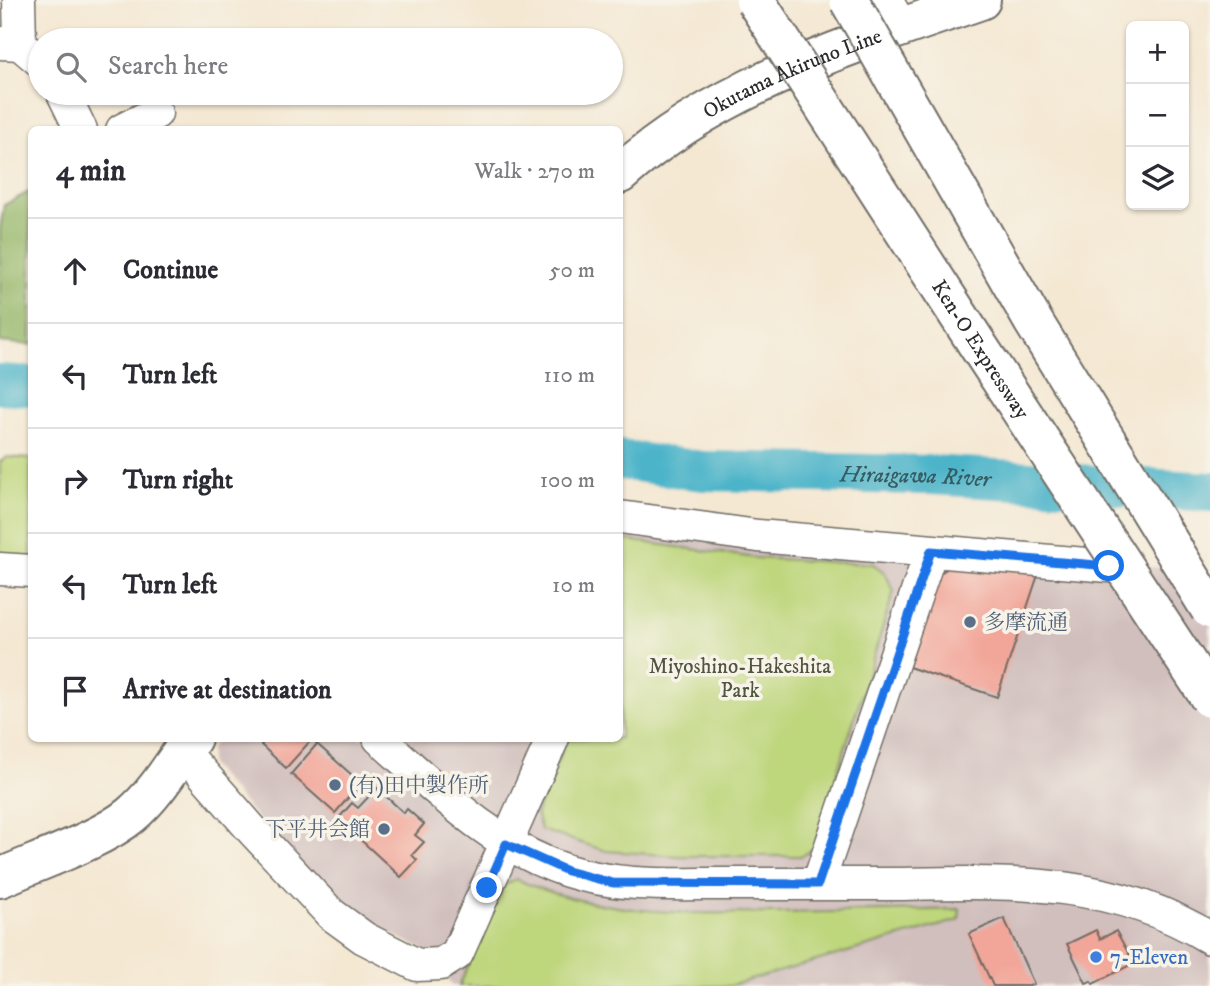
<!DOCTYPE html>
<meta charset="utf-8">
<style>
:root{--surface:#fff;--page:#f7f7f7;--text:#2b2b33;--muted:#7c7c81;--line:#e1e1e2}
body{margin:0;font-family:"IM FELL DW Pica","Noto Serif JP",serif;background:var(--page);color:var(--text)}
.controls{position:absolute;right:21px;top:21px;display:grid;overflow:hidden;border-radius:10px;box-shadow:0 2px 5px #0004}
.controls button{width:63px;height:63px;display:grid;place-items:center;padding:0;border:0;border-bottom:2px solid var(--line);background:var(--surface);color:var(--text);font:35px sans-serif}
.stop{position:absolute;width:21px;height:21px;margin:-16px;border:5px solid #1a73e8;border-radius:50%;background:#fff}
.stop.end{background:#1a73e8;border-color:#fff;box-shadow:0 2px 7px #0008}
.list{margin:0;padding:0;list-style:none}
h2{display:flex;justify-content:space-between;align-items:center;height:91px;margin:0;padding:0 28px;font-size:30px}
h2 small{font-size:23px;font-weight:400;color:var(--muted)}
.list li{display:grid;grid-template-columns:46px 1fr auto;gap:21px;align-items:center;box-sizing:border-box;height:105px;padding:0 28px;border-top:2px solid var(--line)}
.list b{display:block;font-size:26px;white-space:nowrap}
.list em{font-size:23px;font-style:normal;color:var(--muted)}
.icon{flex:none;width:38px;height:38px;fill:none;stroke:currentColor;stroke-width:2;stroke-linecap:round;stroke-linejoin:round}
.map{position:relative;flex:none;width:1210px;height:986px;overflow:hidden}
.search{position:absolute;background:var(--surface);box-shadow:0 2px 5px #0004;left:28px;top:28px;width:595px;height:77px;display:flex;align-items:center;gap:18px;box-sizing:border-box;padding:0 24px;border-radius:38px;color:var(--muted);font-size:26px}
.panel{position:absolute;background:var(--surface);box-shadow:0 2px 5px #0004;left:28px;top:126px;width:595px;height:616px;border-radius:10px}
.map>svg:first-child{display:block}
.industrial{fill:#d1bfbd}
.green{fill:#bed67b;stroke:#748053;stroke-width:2}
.forest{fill:#96b76b;stroke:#60714b;stroke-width:2}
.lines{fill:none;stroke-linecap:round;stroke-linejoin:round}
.river{stroke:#4bb4c9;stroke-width:40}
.building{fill:#f2a699}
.minor-casing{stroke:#716d66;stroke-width:35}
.major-casing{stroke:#716d66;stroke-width:42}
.minor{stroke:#fff;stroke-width:32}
.major{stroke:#fff;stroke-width:38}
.highway-bridge-casing{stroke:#716d66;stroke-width:42;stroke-linecap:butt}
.highway-bridge{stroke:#fff;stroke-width:38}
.route{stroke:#1a73e8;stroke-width:9}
.service-dot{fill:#5c6f8a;stroke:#f7f3e8;stroke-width:2.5}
.shop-dot{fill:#3f7fe0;stroke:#f7f3e8;stroke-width:2.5}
.labels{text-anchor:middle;stroke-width:7;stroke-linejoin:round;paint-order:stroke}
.street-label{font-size:21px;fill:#2b2b2b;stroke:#f7f3e8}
.service-label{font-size:21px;fill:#4e5e75;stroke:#f7f3e8;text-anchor:start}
.park-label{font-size:21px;fill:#50563f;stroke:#f7f3e8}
.shop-label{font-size:21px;fill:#366cbe;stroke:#f7f3e8;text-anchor:start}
.water-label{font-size:23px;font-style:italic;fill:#365b62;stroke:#f7f3e8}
</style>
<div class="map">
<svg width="1210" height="986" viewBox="0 0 1210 986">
<rect width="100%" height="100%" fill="#f7f3e8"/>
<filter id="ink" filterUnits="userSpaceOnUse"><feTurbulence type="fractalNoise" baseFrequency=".0143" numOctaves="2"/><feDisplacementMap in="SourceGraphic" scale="14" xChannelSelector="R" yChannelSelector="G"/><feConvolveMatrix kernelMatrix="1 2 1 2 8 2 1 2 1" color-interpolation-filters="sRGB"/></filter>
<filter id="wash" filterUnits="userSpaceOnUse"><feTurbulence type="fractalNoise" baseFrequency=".00686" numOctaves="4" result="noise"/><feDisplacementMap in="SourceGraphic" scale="28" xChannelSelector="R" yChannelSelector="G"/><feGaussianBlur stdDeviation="1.57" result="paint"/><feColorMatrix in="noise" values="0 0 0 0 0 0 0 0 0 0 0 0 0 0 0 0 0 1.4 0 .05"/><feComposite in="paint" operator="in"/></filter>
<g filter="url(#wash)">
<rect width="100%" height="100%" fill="#f4e8d3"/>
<path class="industrial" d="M620 517 931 551 1210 571V986H452L433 954 339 909 210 765V749L218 738H620Z"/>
<path class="green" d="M7 457 31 459V561L0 556V462Z
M620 539 756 558 873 564 885 573 894 591 814 848 802 856H680L606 851 541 830 536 813 567 739 620 738Z
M516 879C597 915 685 914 773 913 835 912 897 911 960 909L959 920 729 986H459L503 886Z"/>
<path class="forest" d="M31 191V345L0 342V229L4 205Z"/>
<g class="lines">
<g class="river">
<path d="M0 384 32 386"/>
<path id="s1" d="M620 460 703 471 932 475 1210 492"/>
</g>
</g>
<g id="blocks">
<path class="building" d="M955 564 1039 572 997 697 909 667 940 573Z
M267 738H313L286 768 261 745Z
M317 744 361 783 335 813 291 774Z
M377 788 404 813 407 809 424 824 415 835 424 842 412 855 417 860 401 877 338 819 352 803 358 808Z
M1004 918 1034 984 1029 986H993L969 934Z
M1096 930 1100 939 1116 931 1134 963 1093 984 1091 981 1086 983 1067 944Z"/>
</g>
</g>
<g filter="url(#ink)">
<use href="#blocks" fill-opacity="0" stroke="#716d66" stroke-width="2"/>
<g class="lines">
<defs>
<path id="minor" d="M19 0 20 44
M886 0 902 27
M0 43 20 44 40 61
M63 93 81 130
M122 130 156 113
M620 517 758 536 1109 566
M0 569 32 571
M379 738C437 790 493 847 568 871 618 887 670 884 721 884 779 884 838 884 896 884 1008 882 1111 877 1210 938
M183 751 253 831 331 914 364 938 417 965 441 964 457 954 553 738
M818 884 931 551"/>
<g id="major">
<path id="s2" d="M620 174C722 83 854 44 981 0"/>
<path d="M0 878C38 861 101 840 131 815 156 794 173 764 192 738"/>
</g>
</defs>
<use href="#minor" class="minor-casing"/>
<use href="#major" class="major-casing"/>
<use href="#minor" class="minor"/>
<use href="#major" class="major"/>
<defs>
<g id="highway-bridge">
<path id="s3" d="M755 0 979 347 1210 698"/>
<path d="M849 0 1033 321 1210 609"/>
</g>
</defs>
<use href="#highway-bridge" class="highway-bridge-casing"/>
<use href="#highway-bridge" class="highway-bridge"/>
</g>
</g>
<g class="lines" filter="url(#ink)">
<path class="route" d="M487 888 506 844 567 871 613 883 818 884 931 551 1109 566"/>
</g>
<g class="service-dot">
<circle cx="970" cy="622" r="7"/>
<circle cx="335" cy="785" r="7"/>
<circle cx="384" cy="829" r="7"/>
</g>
<circle class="shop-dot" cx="1096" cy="957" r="7"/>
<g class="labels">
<g class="street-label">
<text dy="7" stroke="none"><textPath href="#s2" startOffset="201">Okutama Akiruno Line</textPath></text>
<text dy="7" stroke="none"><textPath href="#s3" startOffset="416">Ken-O Expressway</textPath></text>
</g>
<g class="service-label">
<text x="984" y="629">多摩流通</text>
<text x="349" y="792">(有)田中製作所</text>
<text x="370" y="836" text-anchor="end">下平井会館</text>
</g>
<g class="park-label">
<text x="740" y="673">Miyoshino-Hakeshita<tspan x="740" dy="24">Park</tspan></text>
</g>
<g class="shop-label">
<text x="1110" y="964">7-Eleven</text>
</g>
<g class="water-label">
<text dy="8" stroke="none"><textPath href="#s1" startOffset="296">Hiraigawa River</textPath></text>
</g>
</g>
</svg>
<div class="controls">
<button>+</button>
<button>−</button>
<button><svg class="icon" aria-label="layers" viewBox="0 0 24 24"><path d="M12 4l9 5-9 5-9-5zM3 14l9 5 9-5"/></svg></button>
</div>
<div class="stop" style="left:1109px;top:566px"></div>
<div class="stop end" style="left:487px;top:888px"></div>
<div class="search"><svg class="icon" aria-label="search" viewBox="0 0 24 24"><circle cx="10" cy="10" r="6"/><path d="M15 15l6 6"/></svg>Search here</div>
<section class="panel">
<h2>4 min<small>Walk · 270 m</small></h2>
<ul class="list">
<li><svg class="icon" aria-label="ahead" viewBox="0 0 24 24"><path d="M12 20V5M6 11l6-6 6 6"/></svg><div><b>Continue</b></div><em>50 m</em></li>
<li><svg class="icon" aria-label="left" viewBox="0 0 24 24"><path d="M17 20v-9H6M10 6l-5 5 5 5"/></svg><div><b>Turn left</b></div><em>110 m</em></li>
<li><svg class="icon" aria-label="right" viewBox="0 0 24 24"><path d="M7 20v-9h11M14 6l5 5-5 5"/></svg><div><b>Turn right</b></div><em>100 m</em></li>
<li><svg class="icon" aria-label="left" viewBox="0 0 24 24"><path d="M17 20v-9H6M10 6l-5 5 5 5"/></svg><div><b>Turn left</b></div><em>10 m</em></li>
<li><svg class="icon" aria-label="arrive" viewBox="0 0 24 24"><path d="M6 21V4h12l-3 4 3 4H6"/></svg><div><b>Arrive at destination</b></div></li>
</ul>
</section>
</div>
